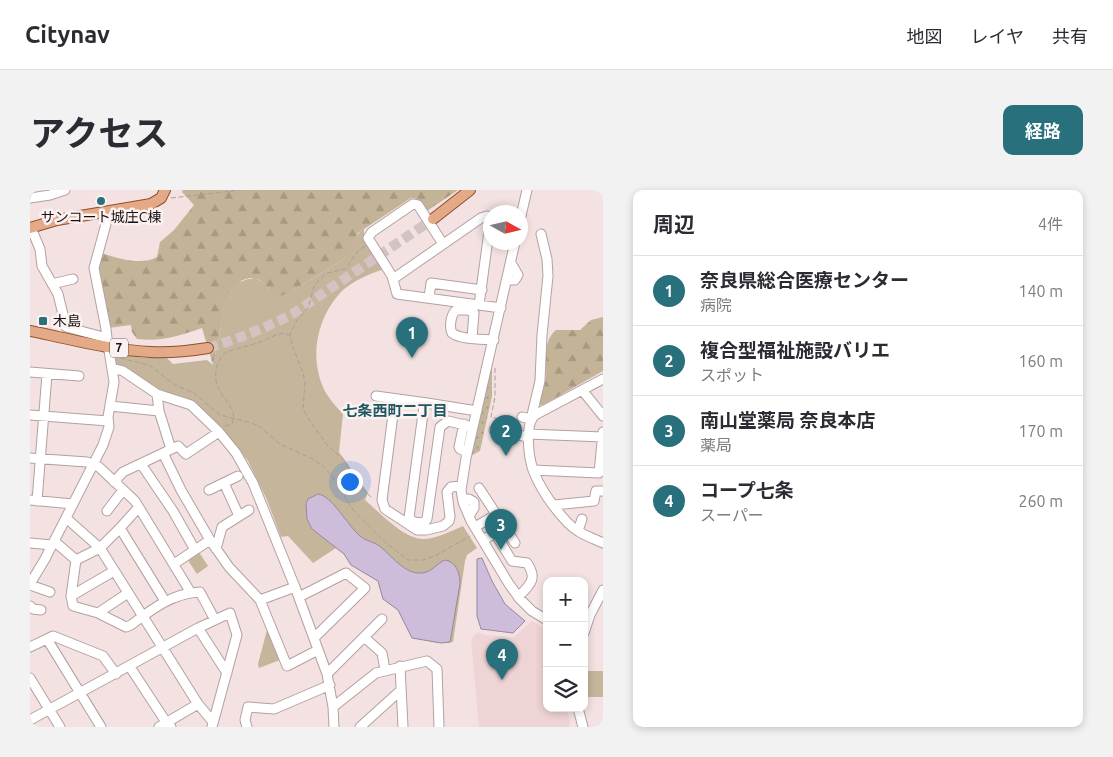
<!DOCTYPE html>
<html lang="ja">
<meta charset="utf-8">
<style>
:root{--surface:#fff;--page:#f2f2f3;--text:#2b2b33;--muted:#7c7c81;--line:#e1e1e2;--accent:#28707c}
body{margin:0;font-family:Ubuntu,"Noto Sans JP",sans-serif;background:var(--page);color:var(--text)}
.controls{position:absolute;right:15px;bottom:15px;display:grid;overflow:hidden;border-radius:10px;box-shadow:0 2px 8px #0003}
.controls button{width:45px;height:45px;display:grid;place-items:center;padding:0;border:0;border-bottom:1px solid var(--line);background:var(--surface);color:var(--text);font:25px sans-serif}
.compass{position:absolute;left:453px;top:15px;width:45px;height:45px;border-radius:50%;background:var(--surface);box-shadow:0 2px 8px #0003;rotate:98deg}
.you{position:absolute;left:319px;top:291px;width:18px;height:18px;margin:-12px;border:4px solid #fff;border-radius:50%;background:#1a73e8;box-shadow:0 0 0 8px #1a73e833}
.badge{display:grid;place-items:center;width:32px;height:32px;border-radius:50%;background:var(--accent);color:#fff;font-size:16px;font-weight:700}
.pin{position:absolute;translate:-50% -41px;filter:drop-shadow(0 1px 2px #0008)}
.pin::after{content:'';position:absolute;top:26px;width:18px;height:15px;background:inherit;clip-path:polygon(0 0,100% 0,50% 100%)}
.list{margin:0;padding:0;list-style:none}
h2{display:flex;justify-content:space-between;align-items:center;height:65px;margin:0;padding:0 20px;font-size:21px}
h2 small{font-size:16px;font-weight:400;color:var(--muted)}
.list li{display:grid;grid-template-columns:32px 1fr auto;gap:15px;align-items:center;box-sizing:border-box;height:70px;padding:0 20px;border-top:1px solid var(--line)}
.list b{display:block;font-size:19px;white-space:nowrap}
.list p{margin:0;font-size:16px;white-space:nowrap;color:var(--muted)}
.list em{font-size:16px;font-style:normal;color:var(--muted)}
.icon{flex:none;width:28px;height:28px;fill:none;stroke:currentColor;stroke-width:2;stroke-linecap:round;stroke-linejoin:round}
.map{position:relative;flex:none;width:573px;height:537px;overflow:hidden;border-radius:10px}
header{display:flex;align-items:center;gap:30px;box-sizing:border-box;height:70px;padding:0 25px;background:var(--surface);border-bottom:1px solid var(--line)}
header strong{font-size:24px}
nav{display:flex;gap:28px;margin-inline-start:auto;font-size:18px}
.intro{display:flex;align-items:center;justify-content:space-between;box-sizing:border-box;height:120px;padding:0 30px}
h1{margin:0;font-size:35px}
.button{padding:12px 22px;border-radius:10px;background:var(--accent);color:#fff;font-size:18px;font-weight:700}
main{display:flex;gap:30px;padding:0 30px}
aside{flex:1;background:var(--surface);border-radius:10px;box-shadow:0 2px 8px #0003}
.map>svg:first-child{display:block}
.built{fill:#efd4d5}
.grass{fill:url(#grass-dots)}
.forest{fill:url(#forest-firs)}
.green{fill:#c4b59b}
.water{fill:#cdbdda;stroke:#96899e}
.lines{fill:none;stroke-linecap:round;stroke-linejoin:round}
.major-tunnel{stroke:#d3c3c3;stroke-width:10;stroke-dasharray:10 5;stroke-linecap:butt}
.minor-casing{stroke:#b3a1a2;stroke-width:11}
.major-casing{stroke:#914f28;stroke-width:12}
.path{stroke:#ab9d9d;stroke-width:1;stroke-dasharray:5 2.5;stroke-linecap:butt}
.minor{stroke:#fff;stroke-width:9}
.major{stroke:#e4a986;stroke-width:10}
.poi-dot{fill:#28707c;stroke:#fcf1f1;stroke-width:2}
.labels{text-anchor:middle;stroke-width:5;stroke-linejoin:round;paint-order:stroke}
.shield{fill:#fcf1f1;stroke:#5c5454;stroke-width:1}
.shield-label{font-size:12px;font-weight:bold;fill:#171111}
.poi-label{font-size:14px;fill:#171111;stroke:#fcf1f1}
.neighbourhood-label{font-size:15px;font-weight:bold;fill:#1f5862;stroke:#fcf1f1}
</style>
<header>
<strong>Citynav</strong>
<nav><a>地図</a><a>レイヤ</a><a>共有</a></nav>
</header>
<div class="intro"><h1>アクセス</h1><a class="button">経路</a></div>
<main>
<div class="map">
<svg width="573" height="537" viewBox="0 0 573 537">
<defs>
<pattern id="grass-dots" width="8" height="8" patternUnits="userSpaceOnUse" patternTransform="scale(1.25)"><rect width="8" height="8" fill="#c4b59b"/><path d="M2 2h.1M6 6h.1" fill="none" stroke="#a89b84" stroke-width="1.8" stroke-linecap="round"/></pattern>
<pattern id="forest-firs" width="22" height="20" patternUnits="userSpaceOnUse" patternTransform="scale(1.25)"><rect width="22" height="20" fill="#c4b497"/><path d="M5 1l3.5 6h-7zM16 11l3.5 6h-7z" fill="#a89a81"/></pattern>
</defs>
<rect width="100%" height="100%" fill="#f4e2e2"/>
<path class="built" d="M502 431 517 440V518H537L540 533 539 537H449L441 449 448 442 454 445 484 447Z"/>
<path class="grass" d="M462 168V206L450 261 439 267Z"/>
<path class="forest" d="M153 0H428L397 21C393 13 390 8 381 8L328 43 319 63 314 69 267 98 245 110 238 98 230 90 220 88 212 90 194 110 191 137 183 175 172 138C149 146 132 152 107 149L102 142 101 135 78 138 66 83 71 63C88 68 110 76 127 67L130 52 144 40 164 15 152 2Z
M573 127V181L513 215H510C507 208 513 201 515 193 519 176 510 153 526 140H550L561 130Z"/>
<path class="green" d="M334 39V48L354 79C339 84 325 90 313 100 286 127 278 170 296 203 301 211 307 218 313 224L309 262 338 303 335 310C349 322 374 349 393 349 406 349 421 341 433 336L447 358 437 365 435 371 423 452C409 455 396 450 382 448L368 420 353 409 348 391 321 375 314 364 306 358 283 373 258 346 251 347 237 310 218 271 194 242 164 212 157 208 130 200 95 176 83 174V164L115 168H137L143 174 177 170 183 175C185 162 189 150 191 137 192 128 191 118 194 110 199 97 217 83 231 91 238 96 241 103 245 109L267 98 314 69C322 59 323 45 334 39Z
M169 362 178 376 167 384 157 369Z
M238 436 250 470 229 478 228 474Z
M555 481H573V507H556Z"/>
<path class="water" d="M288 304C302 306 317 334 328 344 333 350 341 351 348 355 361 364 374 385 392 383 402 382 407 373 415 370 427 372 430 384 430 394L420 452 411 453 382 448 368 420 353 409 348 391 321 375 314 364 282 339 277 329 276 314 278 309Z
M452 368 462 391 475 414 495 431 483 443 451 439 447 426V369Z"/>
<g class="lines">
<path class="major-tunnel" d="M178 158C208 149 236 138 264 123L403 29"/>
<defs>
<path id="minor" d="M0 8 20 5 35 0
M75 23 76 34 64 78 76 139 77 148
M490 30 497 0
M485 52 436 268 431 300 433 312 441 331 479 394 490 409 502 421 517 430
M413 54 388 15 383 14 342 42 338 48 362 86 367 104 471 118
M363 89 451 28 457 26 460 29
M477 90H485L488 85 481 73
M22 94 43 89
M399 108 401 93 452 100
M449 115 460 34
M442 148 444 123 438 120H426C421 124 419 137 422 143 432 150 451 149 464 150
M82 178 93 181 127 204 161 215 189 242 206 263 223 293 265 397 297 484 303 517 304 537
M0 182 49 186
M573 189 505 225C494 235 499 268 503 280 510 298 524 318 537 332 547 343 560 347 573 353
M552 200 573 226
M127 204 129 221 141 259
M346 206 397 213
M365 209 352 310 355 319 387 340H396L413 336 419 331 420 327 417 302 421 297 431 296
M80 216 129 221
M0 225 78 231
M492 227 501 229 510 191 512 145 518 86 517 69 511 44
M434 234 429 257 430 259 437 262
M443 237 418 231 410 237 397 329 394 333 384 332 379 328 394 216 397 213 447 221
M464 240 498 247
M498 244 573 247
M133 263 151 300 180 350 199 377 230 410 257 476 288 460
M0 268 57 272 69 277 105 311 161 403
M111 274 143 321 165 360
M503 280 569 283 573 242
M84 292 93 282 148 256 156 264 189 242
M194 293 209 326
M449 298 485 353
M179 300 208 286
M0 310 43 314
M433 310 439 309 444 312V318L439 326
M7 311 17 184
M524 315 564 311 566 301H573
M77 321 93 300
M36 328 70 358 168 514 183 532
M445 337 467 324
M90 338 135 411
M548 341 552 329
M453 350 465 343 482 371 497 373C508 389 500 395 488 407
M24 351 46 370
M0 353 22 355
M186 359 192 337 219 320
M46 370 41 406 43 416 68 423 96 437 101 435C122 419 143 403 170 402L185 430
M46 370 70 358 90 338 108 318
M144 374 180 350
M0 394 15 369 73 255 79 237 78 227 84 192 77 148 36 137 28 104 12 76 10 59 1 38
M0 395 20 402
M41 406 84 381
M269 407 316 383 335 398 284 448
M230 410 265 397
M0 416 3 419 11 420
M68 423 98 403
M168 438 197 483
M554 443 560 425 573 400
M334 447 352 463 355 480
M17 449 23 446 73 466 86 484
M0 457 17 449 71 537
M370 476 373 537
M100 477 136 532 141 537
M297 484 352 429
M0 488 30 537
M303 517 346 483 397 471 407 479 409 537
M548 518 553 537
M0 530 168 438 200 423 207 445 182 537
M129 537 168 514
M217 537 215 530 218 517 244 519 300 495
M330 537 371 500"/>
<path id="major" d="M403 29 440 0
M0 38 27 30 121 14 131 8 135 0
M0 141C40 149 80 160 121 162 140 163 159 161 178 158"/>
</defs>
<use href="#minor" class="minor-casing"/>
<use href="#major" class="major-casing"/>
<path class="path" d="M141 8 211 0
M335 56 326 63 316 79 297 83 288 91 284 97 278 118 267 130 260 145 262 155 273 183 275 192 273 219 278 228 297 255 314 270 332 298 343 309
M90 168 119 175 145 195 164 203 190 225 218 232 229 236 250 254 283 269 293 276 302 286 323 320 355 352 378 370H393L405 366 440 346
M465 178V207L461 227 486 233
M195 236 202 234C211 216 182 206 186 181 187 175 189 169 194 164 203 158 217 157 227 153 235 151 241 146 249 144 253 143 257 144 260 145"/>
<use href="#minor" class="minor"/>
<use href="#major" class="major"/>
</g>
<g class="poi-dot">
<circle cx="71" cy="11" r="5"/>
<rect x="8" y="126" width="10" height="10" rx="2.5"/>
</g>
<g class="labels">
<rect class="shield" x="80" y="148.5" width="18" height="19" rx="4"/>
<g class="shield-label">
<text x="89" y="162">7</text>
</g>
<g class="poi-label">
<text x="71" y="32">サンコート城庄C棟</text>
<text x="23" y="136" text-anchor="start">木島</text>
</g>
<g class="neighbourhood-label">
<text x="365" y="226">七条西町二丁目</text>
</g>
</g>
</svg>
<div class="controls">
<button>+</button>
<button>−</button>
<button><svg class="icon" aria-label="layers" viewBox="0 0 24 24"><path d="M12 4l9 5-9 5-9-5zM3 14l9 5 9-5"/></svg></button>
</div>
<svg class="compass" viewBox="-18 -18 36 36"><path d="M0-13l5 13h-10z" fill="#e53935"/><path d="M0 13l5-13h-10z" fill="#7c7c81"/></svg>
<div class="you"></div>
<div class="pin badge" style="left:382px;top:168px">1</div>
<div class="pin badge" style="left:476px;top:266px">2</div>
<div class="pin badge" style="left:471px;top:360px">3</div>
<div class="pin badge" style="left:472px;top:490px">4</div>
</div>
<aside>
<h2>周辺<small>4件</small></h2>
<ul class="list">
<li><span class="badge">1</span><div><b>奈良県総合医療センター</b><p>病院</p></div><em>140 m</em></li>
<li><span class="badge">2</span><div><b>複合型福祉施設バリエ</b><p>スポット</p></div><em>160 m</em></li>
<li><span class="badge">3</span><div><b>南山堂薬局 奈良本店</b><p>薬局</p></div><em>170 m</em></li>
<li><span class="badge">4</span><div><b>コープ七条</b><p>スーパー</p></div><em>260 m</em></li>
</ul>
</aside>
</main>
